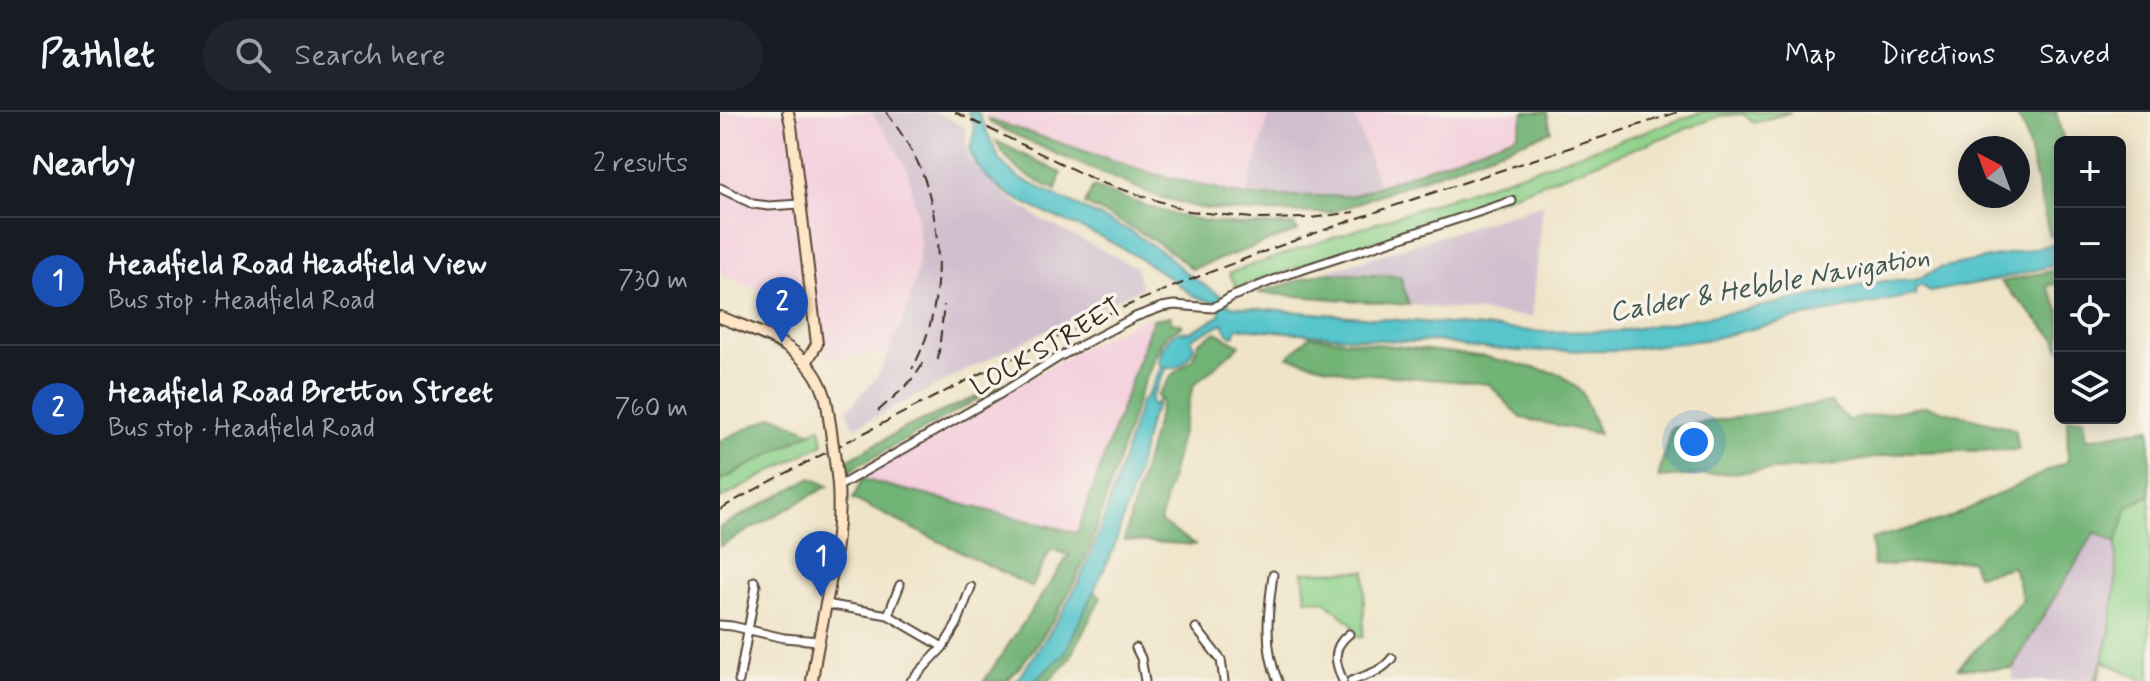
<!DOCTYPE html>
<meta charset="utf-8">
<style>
:root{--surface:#171b24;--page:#20242c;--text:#f1f3f6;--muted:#9ea1a6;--line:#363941;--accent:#d690ce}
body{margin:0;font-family:Mynerve,sans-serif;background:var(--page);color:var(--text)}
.controls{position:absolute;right:24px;top:24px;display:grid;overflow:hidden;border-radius:12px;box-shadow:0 4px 20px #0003}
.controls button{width:72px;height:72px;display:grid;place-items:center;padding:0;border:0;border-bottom:2px solid var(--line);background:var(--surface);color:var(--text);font:40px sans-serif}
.compass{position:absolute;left:1238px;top:24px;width:72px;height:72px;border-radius:50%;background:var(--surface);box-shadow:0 4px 20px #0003;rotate:319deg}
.you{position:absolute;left:974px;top:330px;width:28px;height:28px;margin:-20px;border:6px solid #fff;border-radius:50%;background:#1a73e8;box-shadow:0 0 0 12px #1a73e833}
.badge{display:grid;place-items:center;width:52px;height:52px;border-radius:50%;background:var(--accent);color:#fff;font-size:26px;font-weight:700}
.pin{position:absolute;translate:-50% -66px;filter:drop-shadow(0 2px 4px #0008)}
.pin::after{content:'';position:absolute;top:42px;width:28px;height:24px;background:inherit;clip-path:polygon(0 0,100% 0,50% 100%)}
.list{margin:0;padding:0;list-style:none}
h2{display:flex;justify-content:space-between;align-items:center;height:104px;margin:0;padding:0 32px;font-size:34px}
h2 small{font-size:26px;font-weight:400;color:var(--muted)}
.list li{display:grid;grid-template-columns:52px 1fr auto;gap:24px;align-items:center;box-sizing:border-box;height:128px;padding:0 32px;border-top:2px solid var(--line)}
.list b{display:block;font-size:30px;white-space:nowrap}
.list p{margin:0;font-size:26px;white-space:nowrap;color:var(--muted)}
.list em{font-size:26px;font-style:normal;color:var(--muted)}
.icon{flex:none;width:44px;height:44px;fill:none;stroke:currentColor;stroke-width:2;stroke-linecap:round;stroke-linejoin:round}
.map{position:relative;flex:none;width:1430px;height:569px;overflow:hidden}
header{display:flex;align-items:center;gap:48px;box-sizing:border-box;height:112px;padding:0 40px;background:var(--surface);border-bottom:2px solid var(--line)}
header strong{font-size:38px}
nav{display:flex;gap:44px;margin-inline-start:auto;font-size:28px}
.search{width:560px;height:72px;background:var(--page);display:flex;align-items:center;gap:20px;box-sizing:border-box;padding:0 28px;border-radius:44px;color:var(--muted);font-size:30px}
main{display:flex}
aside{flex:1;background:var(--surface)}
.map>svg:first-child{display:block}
.built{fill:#f4cfdd}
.industrial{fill:#d0bdcd}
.green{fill:#8ed18a;stroke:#647e54;stroke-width:2}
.forest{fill:#72b376;stroke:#566e4a;stroke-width:2}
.water{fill:#57c5cc;stroke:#497875;stroke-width:2}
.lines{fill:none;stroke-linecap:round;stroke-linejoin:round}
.street-casing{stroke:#564638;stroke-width:11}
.secondary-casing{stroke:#564638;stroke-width:14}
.street{stroke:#fff;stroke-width:7}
.secondary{stroke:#fde5c5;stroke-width:10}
.rail{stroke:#3b2a1e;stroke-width:2;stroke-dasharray:12 6;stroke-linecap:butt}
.secondary-bridge-casing{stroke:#564638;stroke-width:14;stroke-linecap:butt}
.secondary-bridge{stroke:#fde5c5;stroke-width:10}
.labels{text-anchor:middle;stroke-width:7;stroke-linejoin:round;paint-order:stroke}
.street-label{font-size:26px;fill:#3b2a1e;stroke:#f7f3e8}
.water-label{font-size:28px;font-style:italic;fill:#435852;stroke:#f7f3e8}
</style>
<header>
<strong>Pathlet</strong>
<div class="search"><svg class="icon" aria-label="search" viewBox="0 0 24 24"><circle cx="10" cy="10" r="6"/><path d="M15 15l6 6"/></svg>Search here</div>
<nav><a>Map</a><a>Directions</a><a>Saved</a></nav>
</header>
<main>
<aside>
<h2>Nearby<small>2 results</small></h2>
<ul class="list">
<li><span class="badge" style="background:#1a4fb4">1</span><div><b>Headfield Road Headfield View</b><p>Bus stop · Headfield Road</p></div><em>730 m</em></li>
<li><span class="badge" style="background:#1a4fb4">2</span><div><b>Headfield Road Bretton Street</b><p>Bus stop · Headfield Road</p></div><em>760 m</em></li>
</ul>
</aside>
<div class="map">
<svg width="1430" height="569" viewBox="0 0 1430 569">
<rect width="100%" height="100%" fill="#f7f3e8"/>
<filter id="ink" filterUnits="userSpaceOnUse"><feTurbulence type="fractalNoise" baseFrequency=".0125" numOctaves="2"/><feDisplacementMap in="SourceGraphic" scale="16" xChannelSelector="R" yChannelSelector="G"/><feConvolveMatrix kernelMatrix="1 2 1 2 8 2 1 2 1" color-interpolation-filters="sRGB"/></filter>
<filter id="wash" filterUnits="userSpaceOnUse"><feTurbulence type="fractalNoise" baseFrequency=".006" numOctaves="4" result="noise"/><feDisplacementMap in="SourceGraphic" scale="32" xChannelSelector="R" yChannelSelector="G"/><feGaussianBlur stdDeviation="1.8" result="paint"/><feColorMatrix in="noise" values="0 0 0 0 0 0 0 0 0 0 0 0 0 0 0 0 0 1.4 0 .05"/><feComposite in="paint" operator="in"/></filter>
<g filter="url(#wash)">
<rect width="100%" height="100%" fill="#efe4c8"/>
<path class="built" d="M0 0H151L169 24 187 57 197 102 200 134 196 164 188 195 169 241 107 246 82 193 0 163Z
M265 0H550L526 84 431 61 268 7Z
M633 0H804L797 23 660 73Z
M424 206 433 207 357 422 142 367 360 237Z"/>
<path class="industrial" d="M151 0H216L245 15 248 47 284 82 322 108 416 155 422 176 332 215 135 315 127 298 157 265 169 241 188 194 196 164 200 134 197 102 187 57 169 24Z
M550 0H562L576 4 588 0H633L659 72 631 84H526Z
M823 92 812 205 689 193 680 164 602 161Z
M1375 420 1396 431V471L1390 518 1383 549 1374 569H1294L1292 557 1325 501Z"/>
<path class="green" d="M982 0H1071L1034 11 1023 2 1000 4 789 84 517 176 509 161Z
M100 315 103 332 0 387V369Z
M1430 383V569H1425L1383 549 1378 569H1374L1383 549 1390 518 1396 471V431L1408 395Z
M645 459 643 525H634L632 512 605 489 586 487 583 460Z"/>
<path class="forest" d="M804 0H827L831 19 611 101 525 100 479 96 434 83 339 43 270 11 268 7 431 61 526 84H632L797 23Z
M1294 0H1336L1344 30H1340V123L1330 125 1304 16Z
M276 29 341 61 336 78C308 65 291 58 276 29Z
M373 75C410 88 447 103 487 109 515 114 545 113 574 113L578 119 472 157C440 128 403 111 365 92Z
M1340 157V171L1327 174 1340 199V238L1336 227 1281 170Z
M602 161 680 164 689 193 538 181Z
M451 204 450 209 462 213 447 223 441 231 420 280 371 433C351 482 323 530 287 569H264L349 443 331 437 312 475 133 387 142 367 357 421 433 207Z
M496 220 520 233 473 274 440 410 476 433 404 428 442 289 437 284 453 262 472 248 479 230Z
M590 224 767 245 840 262 862 280 879 322 801 306 769 272 627 260 568 245Z
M289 270 127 360 125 349 185 316Z
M1110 290 1128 308 1206 294 1295 317 1299 338 1187 340 1110 354 938 366 951 316Z
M54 304 92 320 0 369V329Z
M1347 306H1364L1367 327 1430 316V383L1408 395 1396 431 1375 420 1325 501 1292 557 1238 556 1303 488 1293 455 1257 463 1251 448 1154 454 1151 427 1229 406 1348 349Z
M91 366 108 374 0 434V415Z
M374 479 381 485 349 548 329 569H314L344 542Z"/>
<path class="water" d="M248 0H258L280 49 299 66 410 119 448 144 466 161 500 183 511 194 824 220 899 219 1014 200 1164 169 1196 168 1220 156 1340 131V152L1279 167 1210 180 1202 173 1195 177V183L1068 208 991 227 900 238 800 239 748 235 717 229 687 230 520 216 516 217 515 223 512 224 506 218 503 211 472 226 471 229 474 234C471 246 460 258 446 256L431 286 432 294 439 289 429 310 412 379 393 438 344 542 314 569H296C318 539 339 508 356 475 385 416 401 351 421 289L427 284 442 254 438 249 443 235 451 224 459 219 470 220 500 204V198L495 190C468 185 469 179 448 165 428 151 407 138 385 127 353 111 316 100 285 80 274 73 263 62 255 50 241 31 265 25 248 0Z"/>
</g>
<g filter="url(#ink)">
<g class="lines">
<defs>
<path id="street" d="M0 76 33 92 49 94 80 92
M119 374 280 282 339 245 415 205 442 195 454 193 493 196 511 185 566 163 792 89
M553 463C548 499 543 535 558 569
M106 492 168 503 223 535
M168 503 180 473
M0 513 12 514 64 526 99 529
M476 516 501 548 504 569
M416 536 421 546 425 569
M19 569 36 474 34 469
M191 569 223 535 237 512 251 475
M623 569C615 551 611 536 629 522
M631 569C646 563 662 560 672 546"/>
<path id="secondary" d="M68 0 71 13 97 232 87 249
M0 205C42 222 88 234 104 281 108 291 108 302 110 312
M92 569C101 500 127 426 116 356"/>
</defs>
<use href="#street" class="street-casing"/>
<use href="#secondary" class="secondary-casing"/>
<use href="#street" class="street"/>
<use href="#secondary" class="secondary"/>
<path class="rail" d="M166 0C184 24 202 52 209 82 224 139 221 206 192 257
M235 0 379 70 469 99 540 107 590 106 635 100
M218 248 224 193
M158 299C175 284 193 270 204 250
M0 397C49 369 100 344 150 318 248 267 347 217 450 176 616 109 788 57 958 0"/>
<defs>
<path id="secondary-bridge" d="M110 312 116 356"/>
</defs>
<use href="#secondary-bridge" class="secondary-bridge-casing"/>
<use href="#secondary-bridge" class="secondary-bridge"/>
</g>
</g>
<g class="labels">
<g class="street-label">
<text transform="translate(326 234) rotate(-30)" y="9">LOCK STREET</text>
</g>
<g class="water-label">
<text transform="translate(1049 171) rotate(-10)" y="10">Calder &amp; Hebble Navigation</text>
</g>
</g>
</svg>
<div class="controls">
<button>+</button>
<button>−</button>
<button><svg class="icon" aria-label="locate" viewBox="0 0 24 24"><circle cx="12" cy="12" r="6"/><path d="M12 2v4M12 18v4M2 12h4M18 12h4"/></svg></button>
<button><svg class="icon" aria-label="layers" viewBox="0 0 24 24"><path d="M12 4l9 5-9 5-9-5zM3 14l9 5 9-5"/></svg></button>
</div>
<svg class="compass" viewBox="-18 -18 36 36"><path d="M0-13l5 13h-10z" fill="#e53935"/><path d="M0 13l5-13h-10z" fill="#9ea1a6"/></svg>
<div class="you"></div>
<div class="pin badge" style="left:101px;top:485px;background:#1a4fb4">1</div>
<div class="pin badge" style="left:62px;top:231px;background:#1a4fb4">2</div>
</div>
</main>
